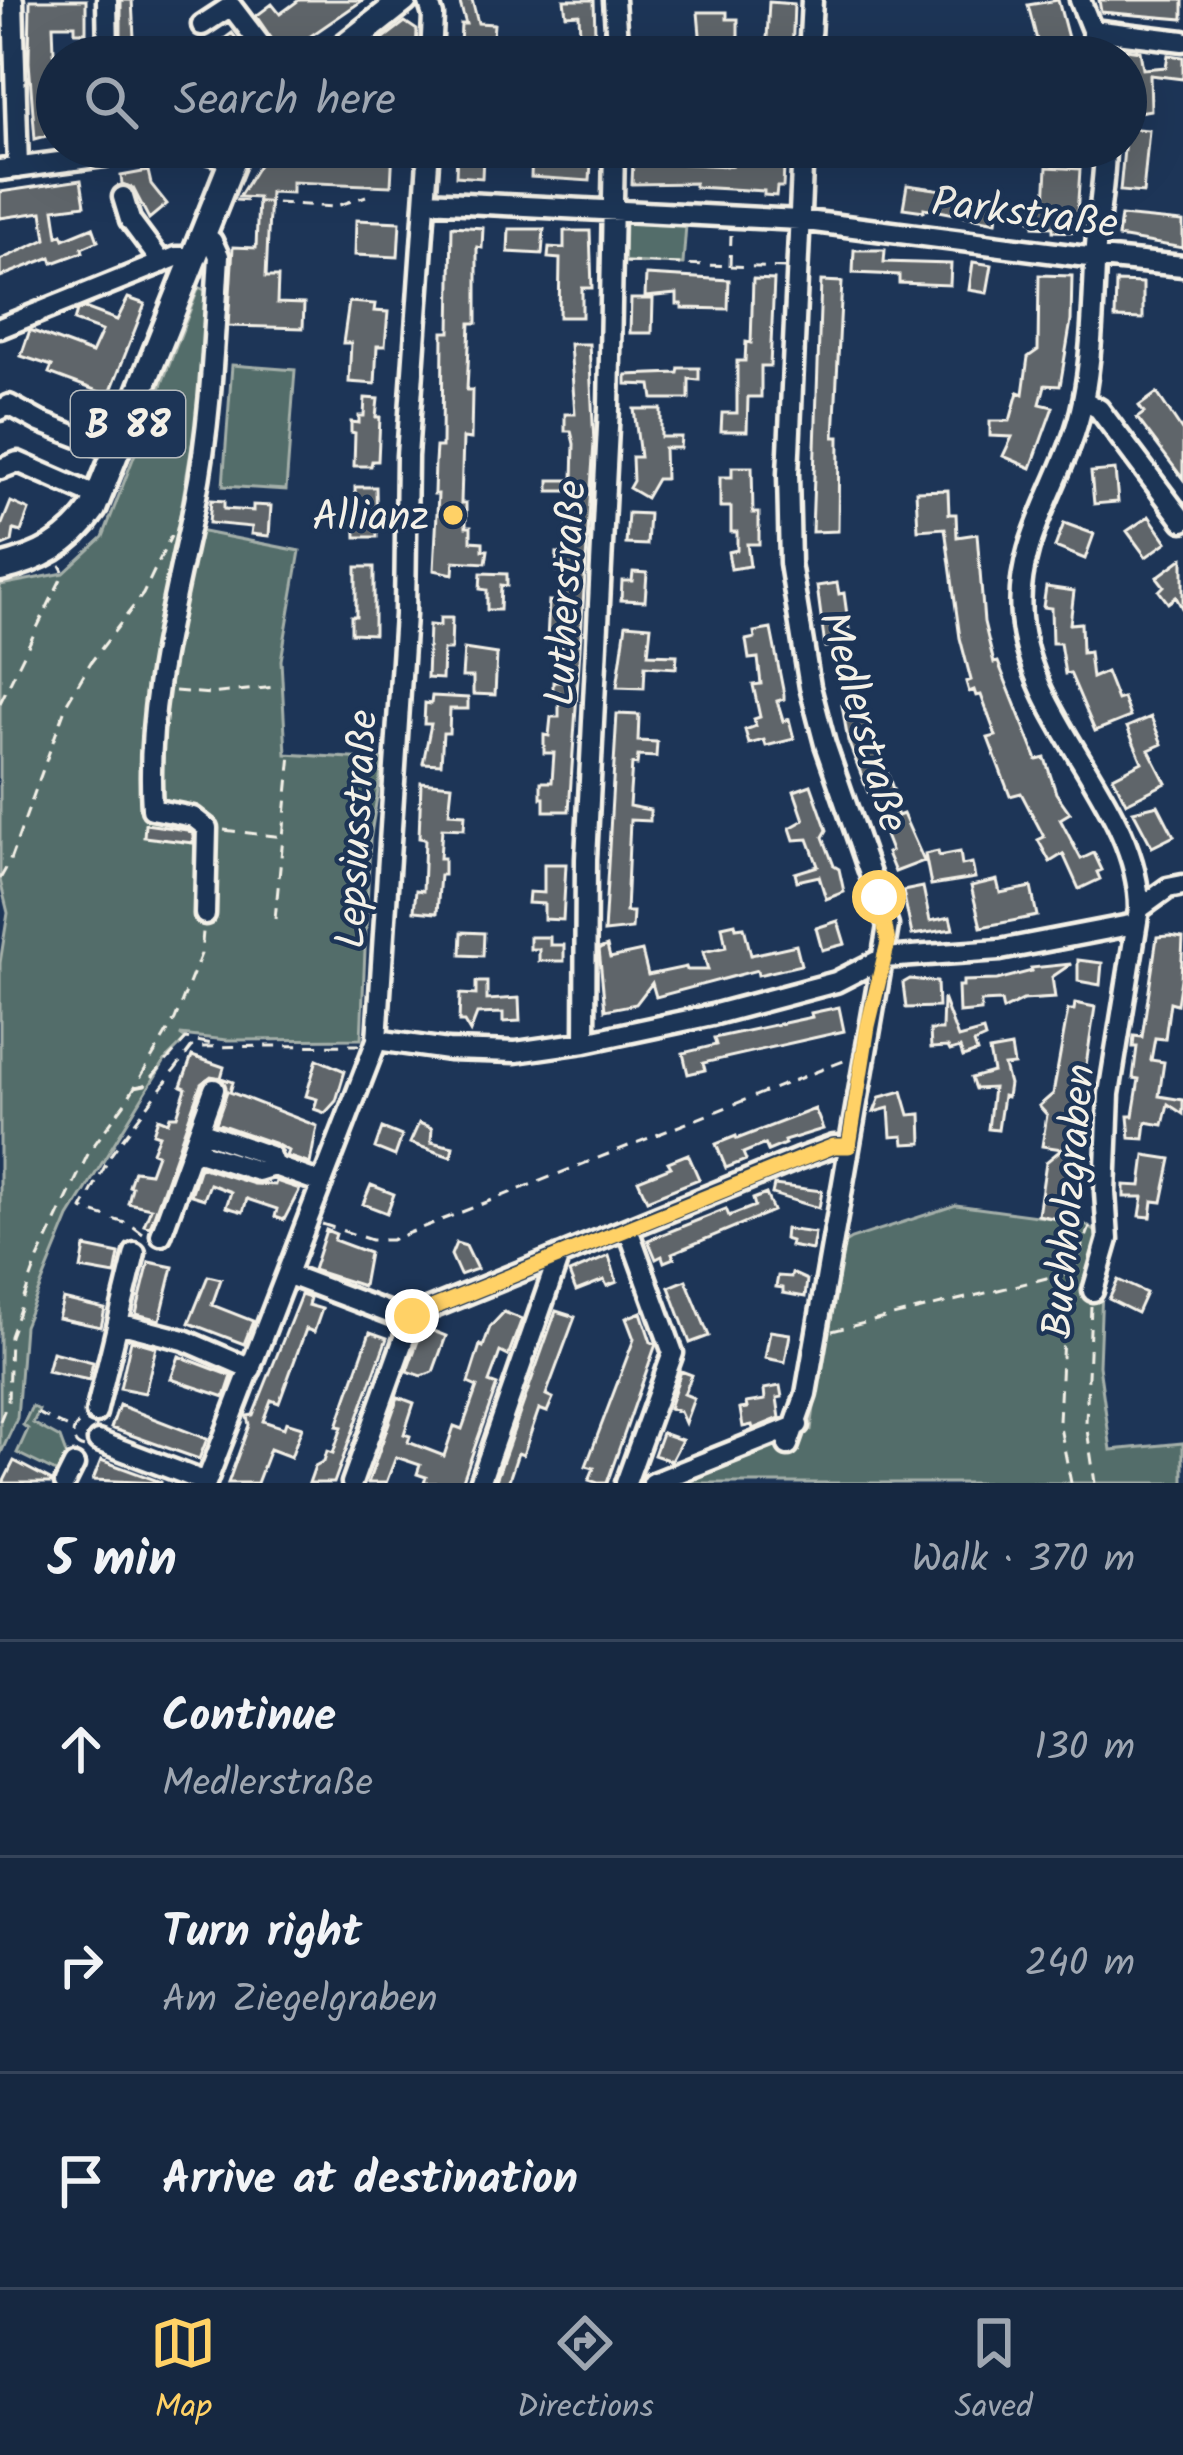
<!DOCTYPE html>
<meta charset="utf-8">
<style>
:root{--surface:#162841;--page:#1f3048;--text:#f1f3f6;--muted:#9ea6b1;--line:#35445a;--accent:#ffd166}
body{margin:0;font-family:Kalam,sans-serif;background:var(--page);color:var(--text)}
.stop{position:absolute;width:36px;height:36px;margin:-27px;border:9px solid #ffd166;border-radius:50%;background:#fff}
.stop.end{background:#ffd166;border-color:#fff;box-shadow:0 3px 12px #0008}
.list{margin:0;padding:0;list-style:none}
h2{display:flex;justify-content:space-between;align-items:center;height:156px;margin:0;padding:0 48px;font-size:51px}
h2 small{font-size:39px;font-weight:400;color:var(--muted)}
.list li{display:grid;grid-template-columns:78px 1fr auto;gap:36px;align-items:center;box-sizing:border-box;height:216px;padding:0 48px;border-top:3px solid var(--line)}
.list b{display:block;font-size:45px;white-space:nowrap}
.list p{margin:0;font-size:39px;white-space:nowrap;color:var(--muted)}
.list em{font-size:39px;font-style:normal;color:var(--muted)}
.icon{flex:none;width:66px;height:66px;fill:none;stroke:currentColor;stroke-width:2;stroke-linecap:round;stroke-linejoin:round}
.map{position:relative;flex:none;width:1183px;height:1483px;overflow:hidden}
.search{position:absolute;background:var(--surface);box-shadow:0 12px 48px #0002;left:36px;right:36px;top:36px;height:132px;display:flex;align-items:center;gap:30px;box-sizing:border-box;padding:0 42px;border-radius:66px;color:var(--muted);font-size:45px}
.sheet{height:804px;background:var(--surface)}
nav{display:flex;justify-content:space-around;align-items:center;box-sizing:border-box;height:168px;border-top:3px solid var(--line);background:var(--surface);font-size:33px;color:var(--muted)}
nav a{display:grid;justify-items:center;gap:6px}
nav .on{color:var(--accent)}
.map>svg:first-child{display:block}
.green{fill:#536d6a;stroke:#a4afa9;stroke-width:3}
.building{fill:#5f656b;stroke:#f4f1e8;stroke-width:3}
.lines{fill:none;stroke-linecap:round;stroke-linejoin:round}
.minor-casing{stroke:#f4f1e8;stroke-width:27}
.major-casing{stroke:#f4f1e8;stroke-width:33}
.path{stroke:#f4f1e8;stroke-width:3;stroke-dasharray:12 9;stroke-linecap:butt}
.minor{stroke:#1d3557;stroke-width:18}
.major{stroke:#1d3557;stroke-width:24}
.route{stroke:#ffd166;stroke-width:15}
.poi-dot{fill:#ffd166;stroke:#1d3557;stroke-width:4.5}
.labels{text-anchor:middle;stroke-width:9;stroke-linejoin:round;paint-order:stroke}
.shield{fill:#1d3557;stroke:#b4b9bc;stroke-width:3}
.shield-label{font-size:39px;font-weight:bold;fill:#f4f1e8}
.street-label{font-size:42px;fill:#f4f1e8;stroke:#1d3557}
.poi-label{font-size:42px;fill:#f4f1e8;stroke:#1d3557;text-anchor:end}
</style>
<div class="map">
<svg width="1183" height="1483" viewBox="0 0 1183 1483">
<rect width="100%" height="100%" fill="#1d3557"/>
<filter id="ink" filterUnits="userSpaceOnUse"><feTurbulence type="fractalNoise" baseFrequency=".00833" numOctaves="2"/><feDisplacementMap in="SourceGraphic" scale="24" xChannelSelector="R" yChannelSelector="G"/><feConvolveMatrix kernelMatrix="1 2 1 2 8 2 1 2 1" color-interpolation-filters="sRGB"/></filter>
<g filter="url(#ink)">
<path class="green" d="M625 221 686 225 683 264 624 262Z
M199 287 210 293 200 399 178 527 300 551 281 660 286 754 383 760 370 840 361 1039 227 1040 180 1035 186 1039 166 1059 69 1217 24 1326 17 1418 0 1455V963L8 913 0 880V585L64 573 103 537Z
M232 365 295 370 286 490 223 486Z
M956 1205 1081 1222 1104 1237 1099 1366 1111 1450 1183 1443V1483H684L811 1430 835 1249 851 1239Z
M32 1406 39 1410 33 1423 60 1438 67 1457 60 1474 17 1453 28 1429 23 1425Z"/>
<path class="building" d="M30 0H86V32H75V25H53L57 133 35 139 29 62Z
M121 0H132L135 57H121Z
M299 0H363L283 55 256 16 272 4 280 14Z
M459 0H472L478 23 494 24 492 48 460 46 461 24H466Z
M564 0H594L595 34 580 35 579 14 566 15Z
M1058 0 1073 57H1036L1034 45 1038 44 1028 5Z
M1099 0H1183V19L1101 12Z
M769 2 794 4 792 57H766Z
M698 12H727V19H738V39L721 40V46H701Z
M405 22 417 30 416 57H359Z
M232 33 250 57H218L212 48Z
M1126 49 1140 51 1143 69 1166 67 1168 55 1183 57V79L1150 75 1151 110 1126 114Z
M1126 128 1149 130 1143 193 1120 191Z
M270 147H393L391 186 292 182V193L270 192 266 277H278L277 303 304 304 303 328 228 326 233 247 256 248 258 198 239 197Z
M737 147H752L751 165 784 167 783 187H777L776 196 764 195V191L695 187V183L632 184 633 161 728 166 736 164Z
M457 153 483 155 482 178 456 176Z
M532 153H550V161L591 162 590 181 531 177Z
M1047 167 1080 169 1076 232 1053 231V227L1034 226V221L1030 220 1031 203 1045 205Z
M148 171 151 184 167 204 149 219 133 188 122 184 121 176Z
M81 180 85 205 54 209 58 236 62 234 64 239 93 227 98 241 82 248 83 252 53 263 51 257 0 277V260L46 239 42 212 0 218V192Z
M907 185 999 198 996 222 924 208V211L903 208Z
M1121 216 1183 222V248L1118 237Z
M356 220 400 222 398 257 355 255Z
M452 226 483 228 482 248 477 247V323H470L467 390H472L471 439 463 438 461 503H466V527H471V541L483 542V550H488L486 563 454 561 453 574 434 570 438 494H434L435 462 436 447H442L443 332H450Z
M509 229H544L542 254 508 252Z
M564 231H590L592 288H582V317H559L560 259 548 258 549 247 564 248Z
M854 250H885L884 262 951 264 950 285 899 283V275L853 273Z
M973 262 992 265 987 293 969 290Z
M646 275 729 280 728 309 682 308V304H677V294L645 297Z
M1039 275 1072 276 1071 321 1060 386 1045 385 1040 404 1053 407 1031 468 1003 456 1012 437 990 436V421H1010L1018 392 1023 394 1028 357 1038 350Z
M753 279 774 280 770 366H761V397H748L747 431H721L722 413H737V361H745L746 342 751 343Z
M821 281 842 282 834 437H839L838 531 812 532Z
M1116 282 1143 283V319L1115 318Z
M128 298 145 304 98 424 89 421 100 392 49 373 52 366 21 356 30 330 92 353 102 331 74 321 77 311 85 308 117 320Z
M631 299H653L652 333H630Z
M349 302 375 304 374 311 388 312 385 346H377L375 384 349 382 351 343H343Z
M570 344H589L594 443 569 811H544V798H541V782H552L554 753H544V735L549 736 551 717H559V692H553V682H561L562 641 547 640 549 601 559 602V592H566L568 572 556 571 557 553 567 554 568 523H573L574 491H549V480H573L574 444 571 431H565V414H575Z
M679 368H699V380L689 379V399H653L651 385 626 384V375L678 373Z
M1157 393 1183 432V479L1137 418 1144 413 1139 406Z
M365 398 378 399 376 417H380L378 461H372L371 466H354L355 433 351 432V422L359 423V416H364Z
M634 409H661V437H681L680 448H664L665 479H657L646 498 629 488 633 481 632 457H640Z
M732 467H752L753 513H759V544H747L750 566 731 569 728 552 737 550V532H731V507H720V477H732Z
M1115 470 1118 502 1094 504 1091 472Z
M355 487H376L377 537H356Z
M948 490 949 514H956L957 537 977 534 984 622 994 663 998 662 1037 760 1045 758 1056 793 1070 813 1060 819 1081 859 1094 853 1102 870 1097 872 1100 879 1079 889 1063 854 1050 862 1038 840 1044 837 1021 793 1010 796 988 738 996 736 981 695 976 696 974 690 969 692 966 682 971 680 960 638 945 528 918 530 916 491Z
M211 500 224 501V509L253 511V505L271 506 269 536 251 534 252 527 209 523Z
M11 502 29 510 21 532 14 530 12 542 0 547V529Z
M628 513 649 514 647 545 626 544Z
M1149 516 1167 542 1146 557 1127 531Z
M1064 523 1094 534 1085 559 1055 547Z
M1183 558V610L1176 597 1168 603 1159 591 1164 586 1157 577Z
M356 567H374V634L351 633V616H356Z
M633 572 647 573 645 601 621 600 622 581H632Z
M481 573 507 574V586L501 585 500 610H487V590L480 589Z
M837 583 839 594 844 593 851 644 825 647 817 586Z
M1046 587 1074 591 1070 624 1081 623 1082 653 1089 652 1092 678 1106 672 1117 700 1123 698 1130 717 1095 731 1070 673 1065 674 1060 643H1052L1051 608 1043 607Z
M440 618H452L451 650H443L442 679 427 678 429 625 440 626Z
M626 624 651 626 648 654 677 655 676 668 645 666 644 688 617 687Z
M771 629 784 695V699L777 701 783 721 789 719 794 739 766 746 764 740 749 744 745 730 756 726 754 719 760 717 753 685 761 684 758 658 749 659 746 640 755 638 754 632Z
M464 649 497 654 495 695 473 694V677H462Z
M432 696 468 698V709H450L449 733H443L441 764 423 763 431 724H424L425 703 431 704Z
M860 700 871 749 878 746 894 792 889 794 898 816 903 814 924 861 895 872 887 853 891 851 848 741 842 705Z
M617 714 639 715 638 741 657 742 656 757 638 756 637 765 632 764 629 806 650 810V821L630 820 626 912H633L632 929 604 932Z
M1151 717 1162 744 1149 750 1166 783 1126 803 1113 777 1142 762 1127 727Z
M421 782 452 785 449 813 465 814 464 829 442 828 440 858H444V875H440L437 913 414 911 416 890 423 891 425 839 419 838Z
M811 785 827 830 823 837 834 866 839 869 844 892 826 899 819 876 797 881 795 873 818 866 808 839 794 840 790 828 804 820 794 791Z
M1158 805 1174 836 1152 847 1133 811Z
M145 824 187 830 193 834V843L144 837Z
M938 851 939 856 960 852 962 865 972 863 975 878 931 885 925 854Z
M544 864H566L563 920 544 919V904L528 903 529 892 544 893Z
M997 880 1000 893 1031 887 1037 916 981 927 971 886Z
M923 887 930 921 950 917 953 929 912 935 903 891Z
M838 921 845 944 822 950 816 928Z
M735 923 736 928 744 927 751 955 796 945 801 965 758 975 757 970 656 997 652 983 636 1004 605 1010 599 949 607 946 610 958 642 951 648 975 686 967 687 970H708L703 952 726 947 722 926Z
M462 932 484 933 483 956 461 955Z
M1170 936 1183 938 1181 979 1177 1004 1170 1002 1165 1039 1155 1038 1151 1060 1164 1062 1159 1096 1183 1100V1114L1168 1104 1163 1125 1146 1122 1144 1139 1130 1138 1128 1116H1133L1139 1079 1133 1078 1137 1047H1133L1134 1036 1142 1037 1157 937Z
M530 937H550V945H564V961H539V949H530Z
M1078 960 1102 963 1100 985 1078 981Z
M1071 964 1052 977 1055 998 1023 1000 1003 1010 1001 1001 981 1002V1011L959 1013 958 986H963V981L997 980 1032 971 1031 968Z
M910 979 937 982 938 1007 906 1008 903 983Z
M476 982H487V1000L519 998 520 1021 503 1022V1013L477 1014 470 1032 464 1022H459L460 994 476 995Z
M943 998 958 1038 983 1031 985 1038 974 1043 977 1052 963 1057 960 1048 950 1051 948 1047 931 1048 930 1030H942Z
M1075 1003 1095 1007 1062 1220 1038 1215 1046 1162 1062 1149 1042 1146 1047 1115 1039 1106 1053 1094 1068 1010H1074Z
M839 1007 844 1031 703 1063 705 1070 688 1074 683 1053 716 1045 714 1038 812 1017 811 1013Z
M1011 1047 1014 1065 1004 1066 1009 1084 1007 1097 1003 1096 998 1130 988 1129 993 1088 975 1089 971 1078 993 1072 989 1051Z
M192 1056 224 1067 221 1078 211 1076 201 1084 150 1227 144 1225 151 1208 128 1203 132 1187 129 1186 134 1171 150 1173 157 1154 152 1152 159 1135 153 1133 158 1118 168 1122 170 1116H177L186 1088 181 1086Z
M317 1059 345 1071 336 1101 325 1113 314 1109 317 1099 306 1096Z
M221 1078 233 1082 230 1092 317 1126 310 1164 286 1156 288 1151 274 1143 216 1123 227 1092Z
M902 1091 909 1115 921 1114 922 1143 904 1144 903 1136 891 1137 889 1108 874 1112 880 1097Z
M815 1109 823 1129 784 1141 785 1144 768 1151 765 1144 743 1153 746 1160 726 1168 716 1144 736 1136 737 1139Z
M419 1123 432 1128 431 1142 453 1147 451 1157 410 1143Z
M382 1128 402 1136 395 1156 375 1148Z
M688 1154 699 1179 647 1200 638 1180 671 1167 668 1162Z
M1145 1155 1171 1159 1162 1202 1153 1201 1151 1217 1140 1216 1143 1197H1124V1185L1141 1186Z
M200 1167 254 1184 275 1185 276 1181 300 1189 284 1220 275 1217 277 1209 247 1199 243 1212 226 1207 231 1192 210 1184 204 1199 191 1195Z
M371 1185 394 1194 387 1213 363 1204Z
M774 1185 822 1191 819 1208 772 1194Z
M766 1194 773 1211 672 1253 674 1258 664 1262 662 1256 656 1259 648 1240 726 1209 729 1216 755 1206 753 1199Z
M785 1229 815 1233 812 1250 790 1246 791 1241 784 1239Z
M326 1230 336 1234 334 1240 369 1253 363 1286 313 1270Z
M456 1243 466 1246 477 1269 460 1275 451 1255Z
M85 1247 119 1254 115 1275 81 1269Z
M609 1256 617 1282 607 1286 604 1280 576 1291 569 1273Z
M149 1262 173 1267 160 1320 136 1314Z
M792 1273 807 1280 805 1297 783 1293V1288L776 1287 778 1276 791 1277Z
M208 1276 221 1279 212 1305 253 1321 244 1344 189 1323Z
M686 1280 709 1336 690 1343 669 1287Z
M1118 1280 1146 1293 1137 1313 1109 1299Z
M301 1295 310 1298 308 1305 322 1309 314 1332 306 1329 279 1403 271 1400 263 1421 284 1428 286 1422 302 1427 291 1457 270 1449 257 1483H228L249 1425 247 1416 253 1415Z
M63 1299 105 1309 101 1327 58 1318Z
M556 1311 575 1317 546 1395 553 1398 547 1412 539 1409 523 1455 518 1453 508 1483H495Z
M504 1312 522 1319 508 1356 500 1352 495 1366 489 1382 497 1385 462 1483H424L426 1477 417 1474 420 1465 396 1457 386 1483H368L398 1397 414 1403 404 1434 410 1436 408 1442 444 1456 454 1426 462 1429 477 1387 468 1383 480 1345 483 1347 490 1327Z
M641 1312 651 1342 656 1344 607 1483H598L589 1480 594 1468 586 1466 634 1339 626 1318Z
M423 1327 446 1336 433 1372 422 1376 407 1371Z
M770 1331 790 1334 785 1362 765 1358Z
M370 1332 387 1338 334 1483H309L315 1466 324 1461 327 1451 333 1453 342 1427 337 1426Z
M131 1340 156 1347 145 1393 120 1388Z
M52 1352 93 1362 89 1380 47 1371Z
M179 1356 232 1376 225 1397 171 1379Z
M681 1371 692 1375 684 1394 694 1398 685 1423 680 1412 669 1408Z
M780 1386 782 1397 777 1398 780 1418 753 1429 752 1425 743 1427 740 1409 747 1408 746 1403 765 1400 764 1389Z
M119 1405 207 1439 199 1459 111 1428Z
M662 1433 682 1440 671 1461 654 1455Z
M101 1460 161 1482V1483L93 1480Z
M14 1461 52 1481V1483H3Z"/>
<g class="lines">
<defs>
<path id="minor" d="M13 0 18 168
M107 0 108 57
M428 0 433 16 431 57
M614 0 618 57
M1080 0 1092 30 1095 57
M202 25 231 6 270 57
M1092 30 1183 41
M809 57 812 0
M185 147 215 154 230 162
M0 170 170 147
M123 197 130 220 162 263
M427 201 799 220 1079 256 1183 266
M201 234 212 241 219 256C214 337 211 422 195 502 174 603 145 706 152 809L193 817 207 828 205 914
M0 328 176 257H193
M1083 400 1099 409 1183 521
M0 410 9 405 40 422 117 452
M0 469 18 462 98 497
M1139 909 1168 888 1183 885
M377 1040 448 1050 516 1052 585 1042 712 1015 836 982 883 958 1000 950 1135 924
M585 1042 586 859 609 408 614 147
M274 1166 258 1171 201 1153 197 1139 208 1134 270 1156 274 1166 322 1183
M161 1235 214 1089
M289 1275 400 1317 412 1316 798 1159 834 1146H849
M1093 1291 1108 1239 1105 1192 1109 1094 1139 909C1139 805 1030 724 1021 617 1014 537 1068 477 1083 401 1093 351 1093 298 1096 247 1098 214 1105 180 1105 147
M118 1323 184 1340 251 1369
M96 1413 135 1253
M98 1441 206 1482
M788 1445 806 1394 888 926 825 744 810 687 790 563 788 474 803 147
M65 1483 74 1465
M206 1483 377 1040 405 615 407 456 429 147
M352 1483 412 1316
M480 1483 559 1256
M626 1483 673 1353 628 1229
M653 1483 798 1425"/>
<path id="major" d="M332 57 404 0
M0 568C39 559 70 543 93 509L238 147"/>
</defs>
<use href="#minor" class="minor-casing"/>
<use href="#major" class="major-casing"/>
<path class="path" d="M235 200 334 207 366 196
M626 262 785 268
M730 266 731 235
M175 691 211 694 275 687
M0 703 64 573 60 565
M224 830 283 837 291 754
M0 879 9 863 67 703 91 662 143 594 171 536
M275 919 283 837
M135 1087 145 1085 186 1039 212 1044
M322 1224 371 1240H391L851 1058
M143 1234 131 1225 82 1209 112 1153 192 1047 359 1045
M1091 1306 1086 1423 1095 1483
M832 1331 1067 1273
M37 1413 73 1430
M0 1421 8 1401 10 1336 38 1259 89 1152 127 1100 175 1019 201 954 203 932
M73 1435a13 13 0 1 1 26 0a13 13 0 1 1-26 0Z
M1071 1483 1059 1422 1065 1293 1090 1227"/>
<use href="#minor" class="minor"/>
<use href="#major" class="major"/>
</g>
</g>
<g class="lines" filter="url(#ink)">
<path class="route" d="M412 1316 798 1160 834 1146H849L868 1026 888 942 879 897"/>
</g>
<circle class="poi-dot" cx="453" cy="515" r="12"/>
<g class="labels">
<rect class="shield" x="71" y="391" width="114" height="66" rx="9"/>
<g class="shield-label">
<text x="128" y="438">B 88</text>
</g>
<g class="street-label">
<text transform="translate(1025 211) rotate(7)" y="15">Parkstraße</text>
<text transform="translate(564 593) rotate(-87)" y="15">Lutherstraße</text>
<text transform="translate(865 721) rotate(74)" y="15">Medlerstraße</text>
<text transform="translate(355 829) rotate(-87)" y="15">Lepsiusstraße</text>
<text transform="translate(1067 1201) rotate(-85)" y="15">Buchholzgraben</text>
</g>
<g class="poi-label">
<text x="429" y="530">Allianz</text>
</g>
</g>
</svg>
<div class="stop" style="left:879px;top:897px"></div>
<div class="stop end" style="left:412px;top:1316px"></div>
<div class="search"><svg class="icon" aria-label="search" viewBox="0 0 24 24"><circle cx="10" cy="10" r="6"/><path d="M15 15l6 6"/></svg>Search here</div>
</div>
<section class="sheet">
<h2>5 min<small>Walk · 370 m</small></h2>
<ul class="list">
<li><svg class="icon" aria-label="ahead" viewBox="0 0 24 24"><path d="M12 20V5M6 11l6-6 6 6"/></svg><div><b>Continue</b><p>Medlerstraße</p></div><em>130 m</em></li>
<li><svg class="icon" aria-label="right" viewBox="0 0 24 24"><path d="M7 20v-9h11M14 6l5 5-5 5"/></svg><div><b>Turn right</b><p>Am Ziegelgraben</p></div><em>240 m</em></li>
<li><svg class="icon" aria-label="arrive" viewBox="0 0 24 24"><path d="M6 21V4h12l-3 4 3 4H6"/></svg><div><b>Arrive at destination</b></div></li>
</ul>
</section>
<nav>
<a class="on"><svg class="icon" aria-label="map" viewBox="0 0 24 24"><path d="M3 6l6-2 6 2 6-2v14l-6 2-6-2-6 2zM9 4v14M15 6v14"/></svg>Map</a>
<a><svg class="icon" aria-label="directions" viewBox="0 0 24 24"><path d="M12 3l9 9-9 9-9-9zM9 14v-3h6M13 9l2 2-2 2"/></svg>Directions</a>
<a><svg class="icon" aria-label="saved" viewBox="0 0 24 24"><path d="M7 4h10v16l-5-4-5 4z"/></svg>Saved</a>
</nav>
